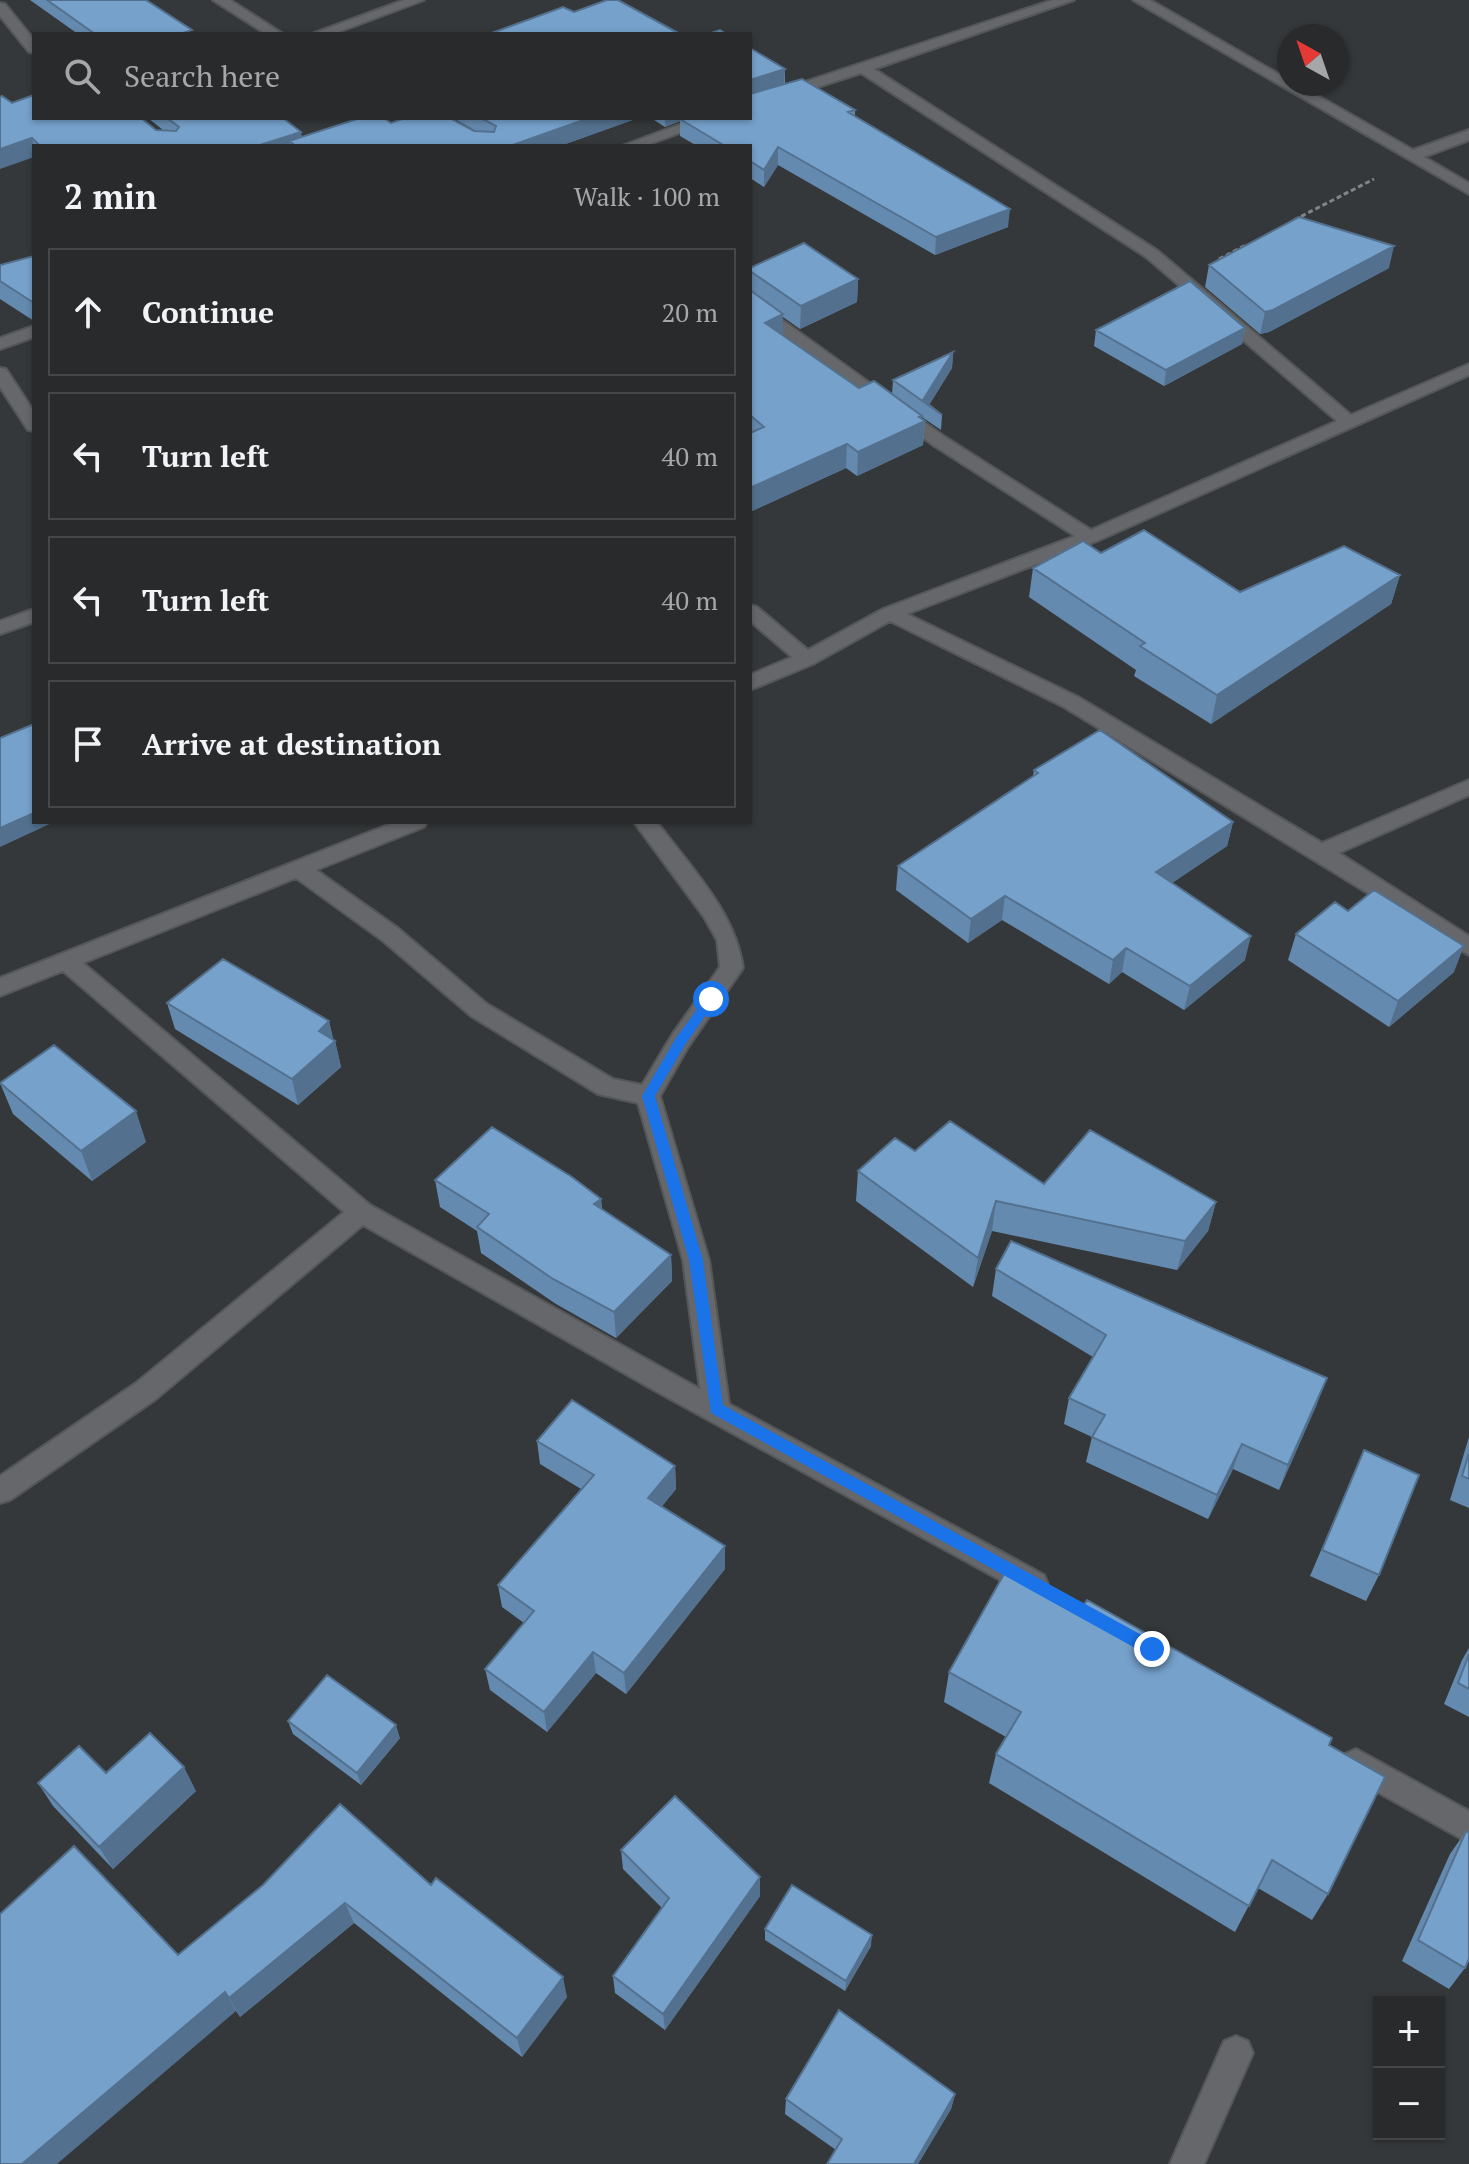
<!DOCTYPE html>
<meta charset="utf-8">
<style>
:root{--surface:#282a2c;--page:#343638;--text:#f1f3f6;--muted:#a5a7a9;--line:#444648}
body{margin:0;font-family:"PT Serif",serif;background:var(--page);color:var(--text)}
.controls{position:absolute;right:24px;bottom:24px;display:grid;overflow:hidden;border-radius:0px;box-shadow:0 2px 6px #0004}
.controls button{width:72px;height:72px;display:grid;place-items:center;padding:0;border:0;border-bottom:2px solid var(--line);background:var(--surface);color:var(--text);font:40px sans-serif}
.compass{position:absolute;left:1277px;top:24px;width:72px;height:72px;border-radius:50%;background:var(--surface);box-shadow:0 2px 6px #0004;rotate:320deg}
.stop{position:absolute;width:24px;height:24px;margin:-18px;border:6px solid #1a73e8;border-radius:50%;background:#fff}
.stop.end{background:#1a73e8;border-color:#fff;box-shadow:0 2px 8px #0008}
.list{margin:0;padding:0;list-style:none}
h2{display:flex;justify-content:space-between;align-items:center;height:104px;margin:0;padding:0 32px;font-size:34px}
h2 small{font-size:26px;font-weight:400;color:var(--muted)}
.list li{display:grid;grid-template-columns:52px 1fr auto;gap:24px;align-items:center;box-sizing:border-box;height:128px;margin:0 16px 16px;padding:0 16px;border:2px solid var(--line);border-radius:0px}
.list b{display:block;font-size:30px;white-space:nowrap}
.list em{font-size:26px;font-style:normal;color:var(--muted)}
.icon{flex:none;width:44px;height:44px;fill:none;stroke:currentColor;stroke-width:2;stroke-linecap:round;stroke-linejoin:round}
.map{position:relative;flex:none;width:1469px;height:2164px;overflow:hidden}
.search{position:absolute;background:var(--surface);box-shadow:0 2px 6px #0004;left:32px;top:32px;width:720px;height:88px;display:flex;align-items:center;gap:20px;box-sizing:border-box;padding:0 28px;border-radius:0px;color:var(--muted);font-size:30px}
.panel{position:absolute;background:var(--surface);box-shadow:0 2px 6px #0004;left:32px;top:144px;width:720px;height:680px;border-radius:0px}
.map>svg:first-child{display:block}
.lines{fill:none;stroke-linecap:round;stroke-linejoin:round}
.minor-casing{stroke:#545658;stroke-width:4}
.path{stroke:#828486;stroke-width:3;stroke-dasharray:5 3;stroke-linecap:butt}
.minor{fill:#65676a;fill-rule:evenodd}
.wall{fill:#658aaf}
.shaded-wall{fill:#53718e}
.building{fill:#76a1cb;stroke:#53718e;stroke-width:2}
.route{fill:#1a73e8}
</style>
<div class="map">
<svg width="1469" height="2164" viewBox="0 0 1469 2164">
<rect width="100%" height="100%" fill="#35383a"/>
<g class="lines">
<defs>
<path id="minor" d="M213 0H230L283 34H266Z
M404 0H424L333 34H312Z
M1053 0H1074L874 69 1158 251 1351 415 1469 364V375L1097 541 907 614 1078 697 1322 843 1469 780V795L1339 853 1469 936V955L1064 707 890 621 813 664 750 690V675L792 657 750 621V605L757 607 808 650 883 609 1075 536 933 445 750 310V297L945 437 1091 530 1337 421 1146 257 861 73 750 109V100Z
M1133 0H1150L1289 80V84H1297L1413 150 1469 130V140L1424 157 1469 183V194Z
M0 3 5 4 34 40V53L29 52 0 16Z
M697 118H719L645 146H622Z
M34 326V337L0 349V338Z
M0 368 6 369 34 412V431L28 430 0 387Z
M34 609V622L0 634V621Z
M395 822H427L424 827 316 870 399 929 487 1004 613 1079 642 1085 672 1035 720 967 717 940 704 917 634 822H657C690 867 735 911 743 968L688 1047 660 1096 709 1260 729 1404 1044 1575 1048 1584 1044 1593 1034 1597 1024 1593 652 1389 363 1225 156 1399 10 1500 0 1503V1476L136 1383 344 1212 63 971 0 996V978ZM296 878 383 941 471 1016 598 1094 638 1103 683 1260 700 1389 370 1205 83 963Z
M1356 1749 1469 1811V1843L1345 1774 1341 1764 1345 1754Z
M1236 2036 1248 2041 1253 2053 1204 2164H1170L1224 2041Z"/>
</defs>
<use href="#minor" class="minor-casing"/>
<path class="path" d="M1294 220 1374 179
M1219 259 1246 245"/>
<use href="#minor" class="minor"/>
</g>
<path class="wall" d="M30 0H146L192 34H78Z
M785 69V84L855 110V116L1008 227 935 255 778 165 764 187 750 178V146H697L680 136V121L665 127 651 118H750Z
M12 103 156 130H163L148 118H283L302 137 391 123 476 131 455 119 454 118H638L560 146H34Z
M34 256V321L0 299V265Z
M1209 265 1389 268 1269 332 1260 334 1205 287Z
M750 268 858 279 857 302 800 329 783 317V335L859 388 892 394 893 380 953 352 952 368 929 405 942 415 941 430 922 417V419L925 421 923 445 857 476 846 468 750 512Z
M1245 328 1242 344 1164 386 1094 346 1096 330Z
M1101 553 1240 592 1400 575 1391 604 1211 724 1134 676 1136 670 1029 597 1033 568Z
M1034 770 1233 822 1227 846 1172 883 1245 960 1184 1010 1122 972 1109 984 1002 920 968 943 896 890 898 866 1033 776Z
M1296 934 1454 972 1389 1027 1288 960Z
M167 1003 329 1021 333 1039 335 1041 341 1067 298 1105 175 1029Z
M0 1083 146 1142 92 1181 13 1114Z
M915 1151 1044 1184 1216 1202 1208 1231 1177 1270 992 1231 973 1287 856 1201 858 1171Z
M435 1180 601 1199 602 1209 671 1255 672 1281 616 1338 556 1304 481 1253 477 1231 440 1207Z
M996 1269 1317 1404 1279 1490 1233 1469 1208 1519 1086 1462 1092 1437 1064 1424 1069 1398 1093 1357 992 1296Z
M1469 1437V1508L1450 1500Z
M537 1441 675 1466 676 1489 662 1506 725 1546V1569L626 1694 596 1673 547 1732 490 1690 485 1669 524 1623 502 1607 498 1585 581 1489 540 1464Z
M1364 1450 1379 1575 1366 1601 1310 1576Z
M1469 1648V1717L1444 1704 1462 1660Z
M949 1672 1329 1745 1328 1894 1312 1920 1258 1888 1235 1932 989 1783 996 1754 1006 1737 944 1702Z
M288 1721 400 1738 361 1785 293 1734Z
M106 1773 196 1791 113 1869 53 1806 38 1783Z
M1466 1831 1465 1968 1449 1989 1402 1961 1450 1854Z
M621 1850 760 1896 665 2030 615 1993 613 1976 662 1908 623 1869Z
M263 1885H431L567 1997 522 2057 354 1923 240 2017 236 2011 178 1955Z
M765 1929 871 1946 845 1991 765 1940Z
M955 2094 951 2109 918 2164H827L836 2150 785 2114 786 2099Z"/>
<path class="shaded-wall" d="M785 69 784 85 750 97V80Z
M589 118H638L560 146H510Z
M665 118H688L680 119V121L665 127Z
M301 132 304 146 289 141 290 146H257Z
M32 138 34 146V157L0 169V149Z
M778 147V165L764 187V170Z
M1010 209 1008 227 935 255 936 237Z
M1394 246 1389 268 1269 332 1260 334 1265 312Z
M858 279 857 302 800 329 801 306Z
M783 314V338L765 323Z
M1245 328 1242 344 1164 386 1166 370Z
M953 352 952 368 929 405 923 401Z
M922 416V422L925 421 923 445 857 476 858 452Z
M847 444 846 468 750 512V488Z
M1400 575 1391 604 1211 724 1217 695Z
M34 813V822H54L0 847V828Z
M1233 822 1227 846 1151 897 1156 872Z
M1005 896 1002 920 968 943 971 919Z
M1251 936 1245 960 1184 1010 1190 986Z
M1464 946 1454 972 1389 1027 1398 1001Z
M1126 948 1122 972 1109 984 1113 960Z
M329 1021 334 1042 335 1041 341 1067 298 1105 292 1079 319 1031Z
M136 1111 146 1142 92 1181 81 1151Z
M601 1199 603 1226 594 1204Z
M996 1201 992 1231 973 1287 978 1258Z
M1216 1202 1208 1231 1177 1270 1185 1241Z
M671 1255 672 1281 616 1338 614 1312Z
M1327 1378 1317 1404 1279 1490 1288 1465Z
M1242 1444 1233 1469 1208 1519 1217 1495Z
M675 1466 676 1489 650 1521 648 1498Z
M725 1546V1569L626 1694 624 1673Z
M593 1652 596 1673 547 1732 544 1712Z
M396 1725 400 1738 361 1785 357 1773Z
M184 1767 196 1791 113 1869 99 1847Z
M760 1877V1896L665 2030 663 2014Z
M345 1903 354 1923 240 2017 229 1998Z
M872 1935 871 1946 845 1991 846 1981Z
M563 1977 567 1997 522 2057 517 2038Z
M225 1992 236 2011 57 2164H22Z
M955 2094 951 2109 918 2164H914Z"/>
<path class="building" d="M47 0H146L192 30 180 34H95Z
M607 0H618L680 34H489L563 7 574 12Z
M720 30 726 34H708Z
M750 48 785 69 750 80Z
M802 79 855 110 848 112 1010 209 936 237 778 147 764 170 750 161V146H725L680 119 750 118V94Z
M34 95V118H141L156 130 176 131 179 127 167 118H283L301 132 257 146H40L32 138 0 149V97L2 96 12 103Z
M360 118H384L391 123 405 118H450L474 131 494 132 496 126 481 118H589L510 146H296L289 141Z
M1299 217 1394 246 1273 310 1265 312 1209 265Z
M804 243 858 279 801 306 750 271V268Z
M34 256V303L0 281V265Z
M1190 281 1245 328 1166 370 1096 330Z
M750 290 783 314 765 323 859 388 874 381 922 416 919 417 925 421 858 452 847 444 750 488V433L764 427 750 415Z
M953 352 923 400 942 415 893 380Z
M1144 530 1240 592 1344 546 1400 575 1217 695 1140 646 1145 643 1033 568 1083 541 1101 553Z
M34 724V813L0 828V738Z
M1100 730 1233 822 1156 872 1251 936 1190 986 1126 948 1113 960 1005 896 971 919 898 866 1038 773 1034 770Z
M1374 890 1464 946 1398 1001 1296 934 1335 902 1348 911Z
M223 959 329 1021 319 1031 335 1041 292 1079 167 1003Z
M54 1045 136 1111 81 1151 0 1083Z
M950 1121 1044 1184 1090 1130 1216 1202 1185 1241 996 1201 978 1258 858 1171 895 1138 915 1151Z
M492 1127 572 1177 601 1199 594 1204 671 1255 614 1312 553 1279 477 1227 489 1214 435 1180Z
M1011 1241 1327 1378 1288 1465 1242 1444 1217 1495 1092 1437 1105 1415 1069 1398 1106 1335 996 1269Z
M572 1400 675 1466 648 1498 725 1546 624 1673 593 1652 544 1712 485 1669 534 1611 498 1585 594 1475 537 1441Z
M1364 1450 1419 1475 1379 1575 1322 1550Z
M1469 1453V1479L1462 1476Z
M1008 1567 1084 1605 1087 1600 1332 1738 1329 1745 1385 1777 1328 1894 1272 1860 1249 1906 996 1754 1021 1712 949 1672Z
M1469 1654V1689L1458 1683Z
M327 1675 396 1725 357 1773 288 1721Z
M150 1733 184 1767 99 1847 38 1783 79 1746 106 1773Z
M675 1796 760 1877 663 2014 613 1976 669 1898 621 1850Z
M340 1804 431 1885 436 1878 563 1977 517 2038 345 1903 229 1998 225 1992 22 2164H0V1914L74 1846 178 1955 263 1885Z
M1466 1831 1469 1833V1959L1465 1968 1418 1940Z
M792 1885 872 1935 846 1981 765 1929Z
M839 2010 955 2094 914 2164H827L842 2139 786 2099Z"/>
<path class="route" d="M711 994 717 999 685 1045 655 1096 703 1260 723 1405 1158 1644V1654H1146L711 1413 689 1260 642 1096 676 1038 707 996Z"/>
</svg>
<div class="controls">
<button>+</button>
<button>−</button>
</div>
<svg class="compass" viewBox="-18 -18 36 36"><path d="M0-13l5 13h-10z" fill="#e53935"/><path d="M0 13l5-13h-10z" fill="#a5a7a9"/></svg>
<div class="stop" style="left:711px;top:999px"></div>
<div class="stop end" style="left:1152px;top:1649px"></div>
<div class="search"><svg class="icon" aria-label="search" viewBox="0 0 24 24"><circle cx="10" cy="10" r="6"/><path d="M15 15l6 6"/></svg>Search here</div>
<section class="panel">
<h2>2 min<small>Walk · 100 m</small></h2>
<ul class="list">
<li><svg class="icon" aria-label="ahead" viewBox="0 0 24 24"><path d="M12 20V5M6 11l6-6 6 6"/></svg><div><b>Continue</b></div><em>20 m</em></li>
<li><svg class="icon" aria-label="left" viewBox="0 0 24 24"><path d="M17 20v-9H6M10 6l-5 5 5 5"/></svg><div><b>Turn left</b></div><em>40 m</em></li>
<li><svg class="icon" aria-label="left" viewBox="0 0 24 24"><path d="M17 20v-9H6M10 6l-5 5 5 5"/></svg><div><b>Turn left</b></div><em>40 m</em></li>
<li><svg class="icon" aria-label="arrive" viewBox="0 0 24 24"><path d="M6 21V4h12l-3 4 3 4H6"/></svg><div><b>Arrive at destination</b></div></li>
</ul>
</section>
</div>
